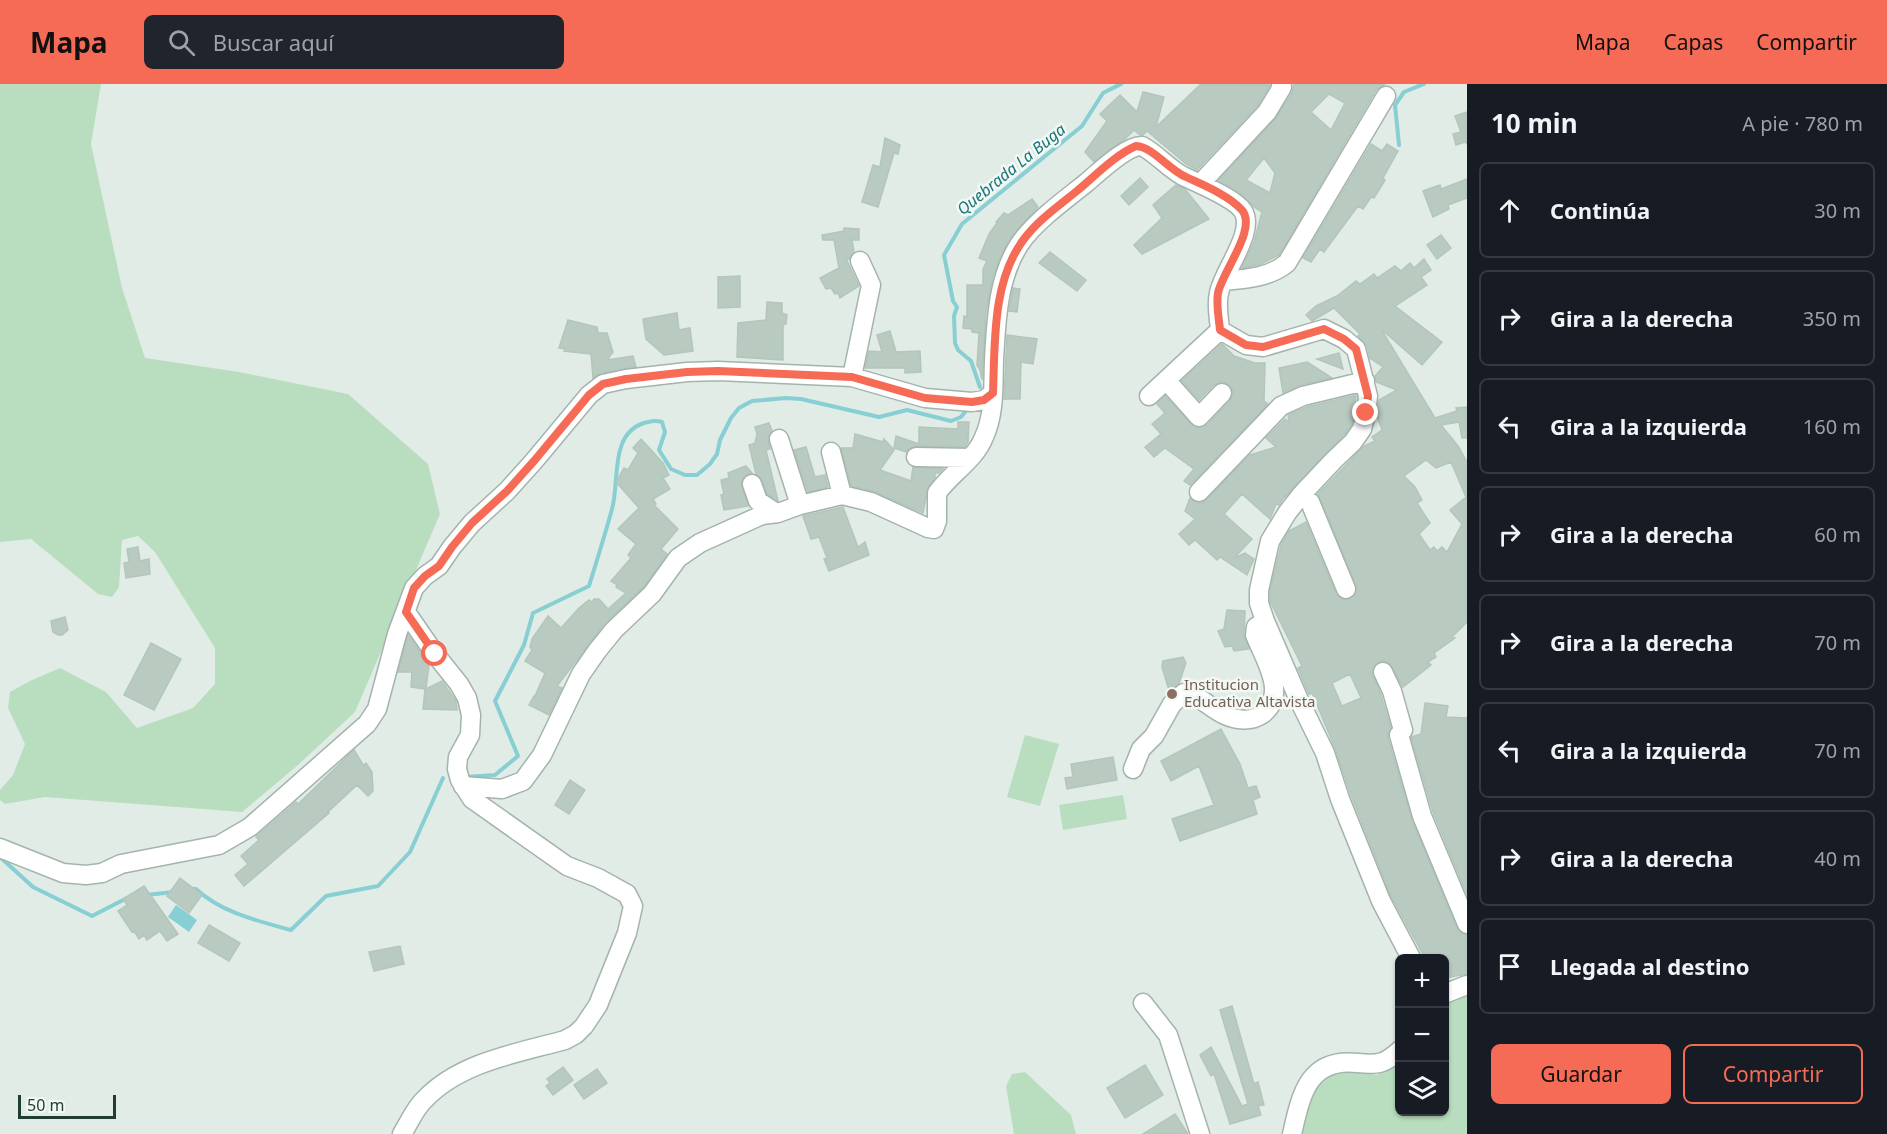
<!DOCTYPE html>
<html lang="es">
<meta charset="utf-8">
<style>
:root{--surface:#171b24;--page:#20242c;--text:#f1f3f6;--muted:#9ea1a6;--line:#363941;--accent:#f56b55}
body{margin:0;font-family:"Noto Sans",sans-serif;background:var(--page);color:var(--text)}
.controls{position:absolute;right:18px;bottom:18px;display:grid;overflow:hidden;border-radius:9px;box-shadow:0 2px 4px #0004}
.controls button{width:54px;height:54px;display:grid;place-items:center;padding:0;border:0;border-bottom:2px solid var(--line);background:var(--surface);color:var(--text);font:30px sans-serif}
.scale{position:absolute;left:18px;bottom:15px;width:98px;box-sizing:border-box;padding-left:6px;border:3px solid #213d32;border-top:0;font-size:16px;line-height:21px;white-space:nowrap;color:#213d32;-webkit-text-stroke:4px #f2f8f4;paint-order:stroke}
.stop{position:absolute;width:18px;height:18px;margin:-14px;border:4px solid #f56b55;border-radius:50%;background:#fff}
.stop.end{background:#f56b55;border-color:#fff;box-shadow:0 2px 6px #0008}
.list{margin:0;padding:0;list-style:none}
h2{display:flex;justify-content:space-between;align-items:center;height:78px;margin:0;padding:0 24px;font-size:26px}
h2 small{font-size:20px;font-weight:400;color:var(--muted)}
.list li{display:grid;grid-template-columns:39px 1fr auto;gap:18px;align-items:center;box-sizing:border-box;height:96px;margin:0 12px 12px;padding:0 12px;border:2px solid var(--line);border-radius:9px}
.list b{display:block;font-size:22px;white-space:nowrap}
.list em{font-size:20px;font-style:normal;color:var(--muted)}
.actions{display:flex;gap:12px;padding:18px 24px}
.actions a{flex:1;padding:14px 0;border:2px solid var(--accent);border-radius:9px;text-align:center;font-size:21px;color:var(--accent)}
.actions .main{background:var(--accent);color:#111}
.icon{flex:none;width:33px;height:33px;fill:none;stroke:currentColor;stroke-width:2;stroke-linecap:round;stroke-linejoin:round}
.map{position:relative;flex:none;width:1467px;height:1050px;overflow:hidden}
header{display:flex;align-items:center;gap:36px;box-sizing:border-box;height:84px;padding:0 30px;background:var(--accent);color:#111}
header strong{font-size:28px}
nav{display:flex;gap:33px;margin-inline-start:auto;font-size:21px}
.search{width:420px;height:54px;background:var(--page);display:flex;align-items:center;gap:15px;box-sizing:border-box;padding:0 21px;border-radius:9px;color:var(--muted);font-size:22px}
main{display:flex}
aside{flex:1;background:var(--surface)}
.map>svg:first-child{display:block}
</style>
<header>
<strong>Mapa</strong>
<div class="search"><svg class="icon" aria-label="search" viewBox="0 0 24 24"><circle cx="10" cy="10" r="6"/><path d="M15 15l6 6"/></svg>Buscar aquí</div>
<nav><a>Mapa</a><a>Capas</a><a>Compartir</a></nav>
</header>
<main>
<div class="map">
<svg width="1467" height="1050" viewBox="0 0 1467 1050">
<rect width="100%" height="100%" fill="#e1ece6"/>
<path fill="#b9debf" d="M0,0H101L91,60L122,204L145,274L239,288L348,310L428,380L440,430L355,628L298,681L242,728L45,713L5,720L0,716V706L13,691L25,660L8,624L10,608L30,597L60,584L106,608L137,644L193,624L215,600V564L155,468L138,452L122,456L119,503L112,513L98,510L31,455L0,458Z
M1025,651L1059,660L1040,722L1007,713Z
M1123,711L1127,735L1063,746L1059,721Z
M1467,910V1050H1300L1315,997L1333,984H1357L1377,991L1399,976L1400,1028H1444L1445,919L1455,912Z
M1025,988L1071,1031L1076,1050H1014L1006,1002L1012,990Z"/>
<path fill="#87cfd3" d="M176,821L197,836L189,848L168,833Z"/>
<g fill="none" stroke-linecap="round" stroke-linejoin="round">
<path stroke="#87cfd3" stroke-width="4" d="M1399,61L1395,21L1404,8L1424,0
M980,303L971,277L958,266L955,259L954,232L957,223L953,217L944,171L962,140L1082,42L1103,9L1121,0
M466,693L495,691L518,672L495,617L524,561L533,529L589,502C597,476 605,451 612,425C620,398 609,350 644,339C652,337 655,336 662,338L665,348L659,366L671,385L685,391H697L710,380L717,370L720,356L731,334L739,324L752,317L786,314L801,315L879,333L907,326L951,337L961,333L965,328
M0,773L33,803L92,832L127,814
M191,805H196C222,829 258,837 291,846L326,812L378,802L410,768L443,694
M146,811L174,808"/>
</g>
<path fill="#b9cac1" stroke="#b3c6bc" stroke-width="1.5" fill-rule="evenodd" d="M1201,0L1270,1L1258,21L1197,86L1186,80L1147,47L1143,51H1140L1134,46L1125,55L1094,78L1085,68L1107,37L1100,30L1120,11L1137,28L1143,8L1164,13L1156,43Z
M1294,0H1385L1376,6L1279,171L1261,180L1242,184L1254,158L1262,128L1254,123L1239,108L1219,96L1275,35L1292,9ZM1329,10L1345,19L1331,46L1311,28ZM1264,74L1275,89L1270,109L1246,96Z
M1467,28V60L1465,58L1456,61L1453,50L1461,48L1455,32Z
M885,54L900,61L898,70L894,69L878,123L862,118L873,81L880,83Z
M1371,60L1382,67L1387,60L1398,67L1383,94L1385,96L1374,114L1371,113L1363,125L1358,122L1324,168L1320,165L1311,178L1303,174Z
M1140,94L1148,103L1129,121L1121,112Z
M1467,95V114L1448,121L1449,125L1433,133L1423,107L1440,101L1441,105Z
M1176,101L1185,105L1209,135L1142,170L1134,161L1162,134L1153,121Z
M1032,115L1038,123L1016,147L1006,161L993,193L986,228L982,296L980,286L977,281L979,249L972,248V245L963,244L964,232L967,233V201H983V185L987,177L979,174L989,150L997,139L996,138L1004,129L1008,131Z
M844,144L859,145V156H852L854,168L849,175H846L859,202L840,214L838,209L835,210L831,204L826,205L820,194L839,184L834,156H823L822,151L844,147Z
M1441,151L1451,164L1437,175L1427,161Z
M1050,168L1086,196L1077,207L1039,179Z
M1424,175L1431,186L1421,193L1427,201L1395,222L1442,258L1422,281L1381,245L1435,334L1457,327L1456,324L1467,323V354H1462L1459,338L1441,341L1458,362L1467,378V538L1452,553L1455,554L1434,569L1436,573L1428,578L1431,581L1403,603L1389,578L1383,577L1378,578L1372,588L1381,611L1391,644L1388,654L1412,736L1457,844L1461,849L1467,851V890L1444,894V874H1425L1391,812L1351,711L1335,664L1312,609L1309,610L1298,584L1302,582L1270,517V507L1281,461L1289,447L1306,438L1336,510L1340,514L1345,516L1355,511L1356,501L1318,410L1364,362L1375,357L1372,353L1382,346L1377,332L1379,316L1397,306L1376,298L1375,292L1383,283L1370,274L1367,262L1358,252L1360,250L1334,224L1312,237L1306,231L1316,222L1337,212L1356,197L1360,200L1374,190L1377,194L1395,182L1401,187L1410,179L1414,184ZM1426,376L1436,384L1451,378L1466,413L1450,426L1462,440L1447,468L1442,463L1437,467L1434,463L1430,466L1419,450L1430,439L1417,419L1422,416L1415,403L1404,392ZM1350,590L1361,614L1342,622L1332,599Z
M740,192V223L718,224V193Z
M1013,204L1020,205L1017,228L1009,227Z
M767,218L782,219V229L787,231L786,240L783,241V276L737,273L738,239L766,236Z
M677,229L679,246L690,244L693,267L664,271L646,255L643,235Z
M568,236L597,243L598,249H607L613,268L607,276L633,272L636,283L601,289L593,294L591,270L564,267L565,265L559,264Z
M890,247L896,268L920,267L921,288L905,289V284H865L869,267L882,268L877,251Z
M1007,251L1037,255L1033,280L1021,278L1020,315H1004Z
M1222,260L1234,272L1255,279H1265L1264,317L1268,320L1190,401L1184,397L1194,385L1165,364L1154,373L1145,363L1161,350L1152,340L1165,329L1157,320L1165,312L1191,340L1196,344L1207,341L1230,317L1233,306L1225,298H1219L1214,301L1199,316L1182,297Z
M1339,269L1343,285L1317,275Z
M1307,278L1332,294L1300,301L1283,309L1279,284Z
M1356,311L1352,340L1344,351L1284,414L1285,411L1279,421L1276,420L1270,435L1242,410L1224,430L1252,455L1234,474L1245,469L1254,475L1247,491L1220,473L1217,476L1195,456L1189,461L1179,450L1195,435L1185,427L1190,414L1196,419H1203L1250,371L1276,363L1266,354L1285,335L1289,338L1288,331L1307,323Z
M958,338H969L968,358L965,363L916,362L910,364L906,368L894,364L896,352L919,360V343L958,345Z
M769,339L772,347L768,353L770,365L766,366L778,417L767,410L762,396L756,390L749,361L755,359L757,350L755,343Z
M855,350L883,358L884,355L894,366L880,386L911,397L913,383L943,385L939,389H935V394L928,403L923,429L875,408L851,402L841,364H853Z
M641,355L663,379L669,391L663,394L670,405L653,415L656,420L654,421L678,445L661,465L667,470L644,503L605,539L557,602L562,604L549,631L529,621L534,612H535L545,589L525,577L532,566L530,563L532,555L548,532L561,544L579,524L589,516L592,518L594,515H599L608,525L626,509L616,503L617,501L611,497L631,474L628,471L636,460L618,445L639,424L616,398L624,384L628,386L638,369L633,364Z
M806,363L815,393L825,391L828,403L808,408L794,366Z
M746,382L752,389L744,392L741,399L748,422L724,426L721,411L724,410L721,396L729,394L728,389Z
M843,423L858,463L865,458L869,471L829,487L824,475L827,474L819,453L811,455L803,432Z
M138,463L140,477L149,475L150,490L126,494L124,479L129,478L127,465Z
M1227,526L1245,527L1244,550L1249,565L1234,567L1232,562L1225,563L1218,547L1224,545Z
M65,533L68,546L62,551H58L53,548L51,537Z
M408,551L429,581L426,605L442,597L456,617L457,626L423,625L425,605L411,603L412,588H398Z
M151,559L181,575L154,626L124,611Z
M1183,573L1186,579L1179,599L1171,606L1168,603L1162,583L1163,577Z
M1425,619L1448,622L1446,633L1467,634V811L1433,728L1411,653L1421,650Z
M1221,645L1240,680L1248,704L1256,702L1260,713L1253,716L1257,730L1180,757L1172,735L1214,721L1199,682L1171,697L1161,677Z
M354,666L364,682L366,679L372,688L373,707L368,712L357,701L328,728L329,729L244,802L235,791L248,780L241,772L259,756L256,753L296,718L298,720Z
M1113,673L1117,696L1067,705L1065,694L1073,693L1071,680Z
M570,696L585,706L569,730L555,721Z
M180,794L202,811L189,829L167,812Z
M144,802L178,850L167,857L160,847L147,856L144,851L139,855L134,847L132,848L118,827L127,821L123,815Z
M209,841L240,859L229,877L198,859Z
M400,862L404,880L374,887L369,868Z
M1232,922L1254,1000L1258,998L1264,1021L1258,1022L1261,1031L1230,1040L1214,990L1211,992L1200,971L1211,963L1242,1022L1248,1020L1220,926Z
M1145,981L1163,1011L1125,1034L1107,1004Z
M563,983L573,996L553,1011L546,1002L550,999L547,995Z
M597,985L607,999L584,1015L574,1001Z
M1175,1030L1188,1050H1143Z"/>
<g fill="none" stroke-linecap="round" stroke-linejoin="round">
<g stroke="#a4b4ac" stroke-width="21">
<path id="minor" d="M1201,99L1267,28L1282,3L1281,0
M1223,197C1245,195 1269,194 1287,179L1386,12
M852,293L871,201L860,177
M1166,296L1199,333L1222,309
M1149,312L1220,246
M779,355L800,421
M831,368L842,411
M916,373L970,374
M752,400L758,417L776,429
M1199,408L1281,322L1303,312L1365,297
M1301,411L1310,418L1346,505
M1383,588L1392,607L1403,646
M1399,651L1422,732L1467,840
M1133,685L1141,665L1154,652L1172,620L1184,609C1200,611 1211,625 1225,631C1236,636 1250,638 1261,631C1289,612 1265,576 1255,551L1256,543L1265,537
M463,702L502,705L523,697L542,671L581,590L597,567L614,546L652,510L678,474L700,459L762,431L778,429L800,421L842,411L871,418L928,444L934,445L937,437V409C951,389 975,376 984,353C995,329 993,302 994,277C996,236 998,187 1024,154C1041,133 1065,116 1086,99C1098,89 1127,61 1142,62C1157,70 1168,84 1183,92C1197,99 1235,114 1243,127C1256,148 1223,187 1219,209C1216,221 1219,233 1220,246L1246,261L1263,263L1324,245L1344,255L1356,265L1368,312L1366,329L1362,345L1353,358L1334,376L1301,411L1287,429L1270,457L1259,506V519L1265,537L1299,616L1325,669L1340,715L1381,817L1411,874
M0,764L63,789L86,791L102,789L121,780L219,761L250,743L367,640L377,625L397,550L414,504L425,492L439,482L452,463L472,439L507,407L534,377L589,311L603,300L626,295L687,288L718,287L852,293L925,314L972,318L984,316L993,309
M1444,910L1467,901
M1143,919L1168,951L1200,1050
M402,1050C409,1039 415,1024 425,1015C460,978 518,969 565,956L576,950L584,942L598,921L627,849L633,822L627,810L598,794L567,782L472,715L460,696L457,685L458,673L470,651L471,631L467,614L459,600L435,570L406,528
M1292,1050C1301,1011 1308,973 1358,979C1378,981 1385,980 1400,966"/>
</g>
<use href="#minor" stroke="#fff" stroke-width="18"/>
</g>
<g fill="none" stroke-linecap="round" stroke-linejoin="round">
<path stroke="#f56b55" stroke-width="8" d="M435,570L406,528L414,504L425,492L439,482L452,463L472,439L507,407L534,377L589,311L603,300L626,295L687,288L718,287L852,293L925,314L972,318L984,316L993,309C995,259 992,197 1024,155C1038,136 1060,121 1078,106C1096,91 1115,71 1136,62C1153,63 1169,86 1186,93C1203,101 1228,111 1241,125C1259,143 1222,188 1218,209C1216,222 1219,234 1220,246L1246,261L1263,263L1324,245L1344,255L1356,265L1368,312L1366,329"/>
</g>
<circle fill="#8d6e63" stroke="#f2f8f4" stroke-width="2" cx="1172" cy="610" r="6"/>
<g text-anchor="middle" stroke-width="5" stroke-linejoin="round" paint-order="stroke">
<g font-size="15" fill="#785e54" stroke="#f2f8f4" text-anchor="start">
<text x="1184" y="606">Institucion<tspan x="1184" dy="17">Educativa Altavista</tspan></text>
</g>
<g font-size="16" font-style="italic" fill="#19757b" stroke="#f2f8f4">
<text transform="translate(1011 85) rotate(-39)" y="6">Quebrada La Buga</text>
</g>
</g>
</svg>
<div class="controls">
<button>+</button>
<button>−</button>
<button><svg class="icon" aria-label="layers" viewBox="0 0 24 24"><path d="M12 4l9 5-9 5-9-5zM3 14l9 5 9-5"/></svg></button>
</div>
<div class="scale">50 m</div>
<div class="stop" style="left:435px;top:570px"></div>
<div class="stop end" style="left:1366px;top:329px"></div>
</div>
<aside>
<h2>10 min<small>A pie · 780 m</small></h2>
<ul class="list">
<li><svg class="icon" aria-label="ahead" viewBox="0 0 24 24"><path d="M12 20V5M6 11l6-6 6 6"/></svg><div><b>Continúa</b></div><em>30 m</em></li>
<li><svg class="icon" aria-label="right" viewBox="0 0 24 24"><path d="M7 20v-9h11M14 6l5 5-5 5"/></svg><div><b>Gira a la derecha</b></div><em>350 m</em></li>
<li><svg class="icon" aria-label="left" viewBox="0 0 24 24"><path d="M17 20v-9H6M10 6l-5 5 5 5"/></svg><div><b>Gira a la izquierda</b></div><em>160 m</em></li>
<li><svg class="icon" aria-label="right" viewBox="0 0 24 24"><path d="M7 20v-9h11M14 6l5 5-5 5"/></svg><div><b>Gira a la derecha</b></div><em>60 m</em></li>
<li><svg class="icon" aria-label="right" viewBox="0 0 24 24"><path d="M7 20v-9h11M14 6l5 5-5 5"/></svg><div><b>Gira a la derecha</b></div><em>70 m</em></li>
<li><svg class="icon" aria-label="left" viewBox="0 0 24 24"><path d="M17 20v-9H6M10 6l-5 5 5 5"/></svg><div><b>Gira a la izquierda</b></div><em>70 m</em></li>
<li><svg class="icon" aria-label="right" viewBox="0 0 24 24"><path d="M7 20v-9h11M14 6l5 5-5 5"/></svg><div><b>Gira a la derecha</b></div><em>40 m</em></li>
<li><svg class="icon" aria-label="arrive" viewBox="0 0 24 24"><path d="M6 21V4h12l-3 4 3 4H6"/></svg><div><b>Llegada al destino</b></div></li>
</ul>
<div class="actions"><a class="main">Guardar</a><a>Compartir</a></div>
</aside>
</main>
